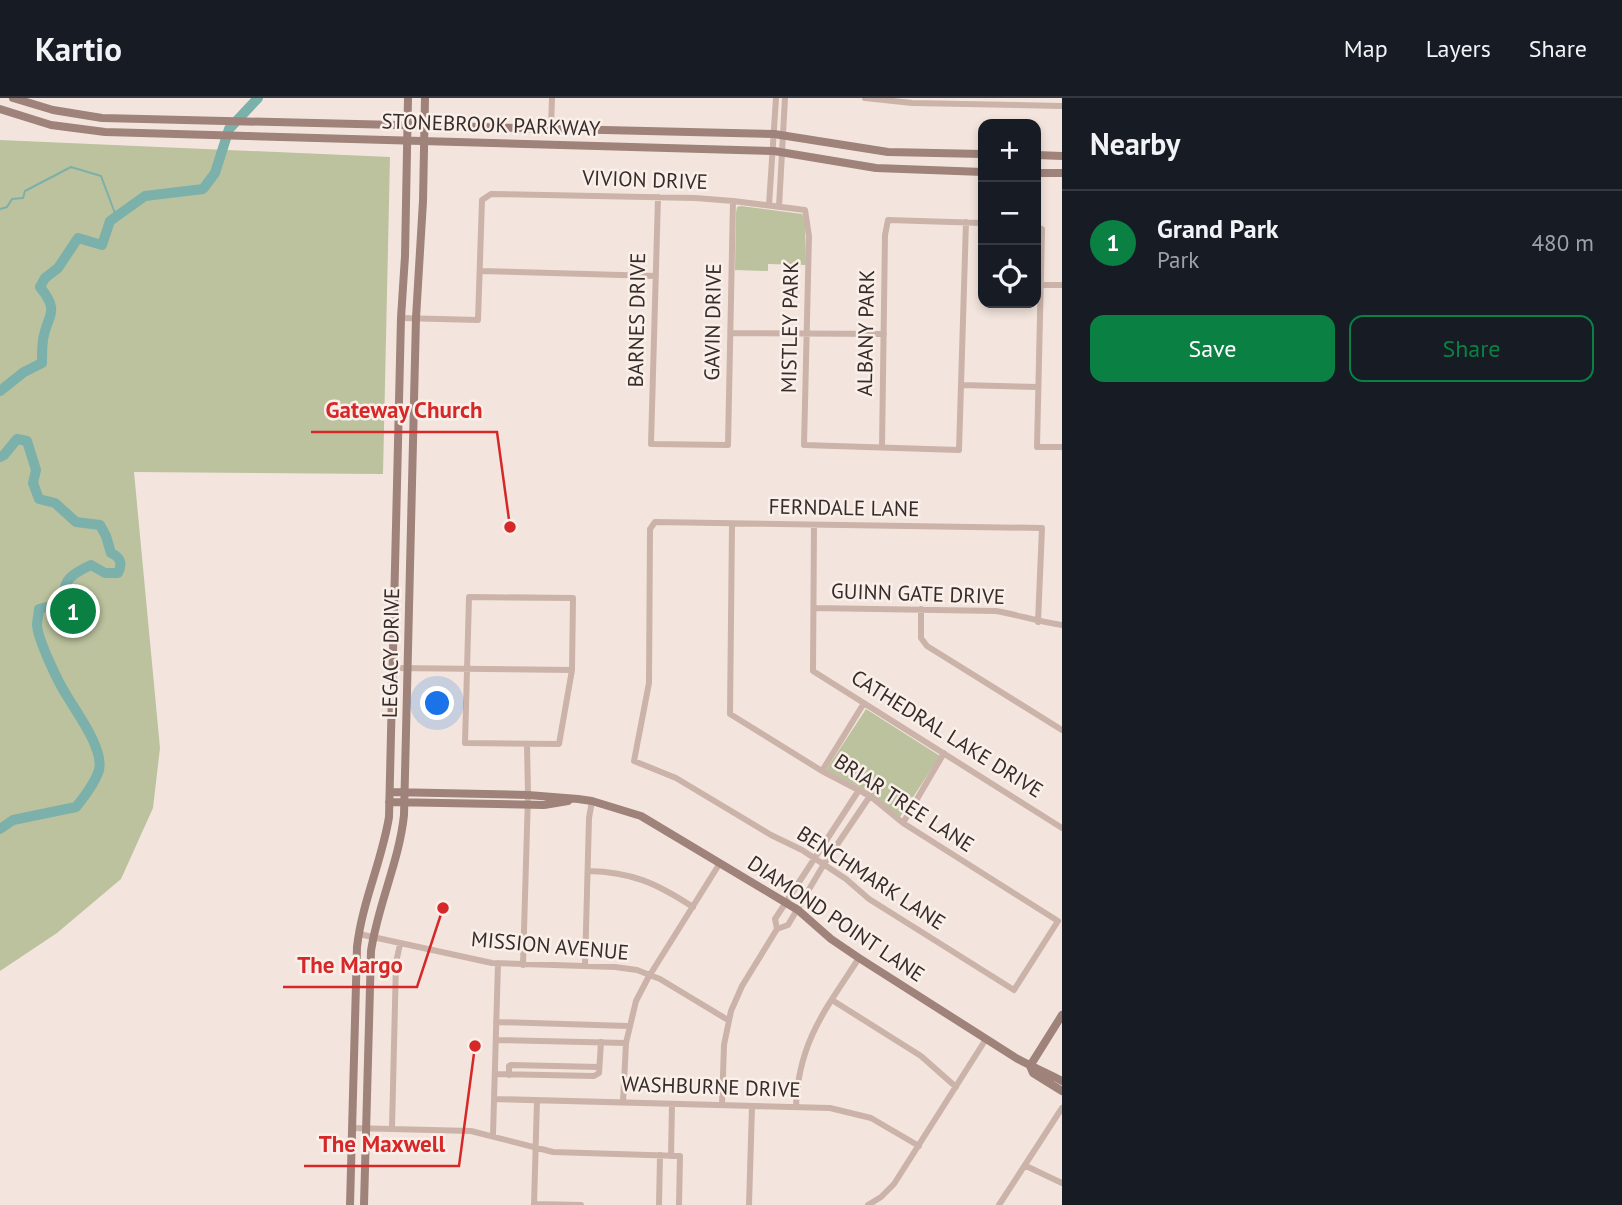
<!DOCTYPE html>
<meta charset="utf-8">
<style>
:root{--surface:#171b24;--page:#242831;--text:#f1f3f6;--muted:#9ea1a6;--line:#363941;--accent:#0b8043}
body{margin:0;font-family:"PT Sans",sans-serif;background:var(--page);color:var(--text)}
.controls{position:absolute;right:21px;top:21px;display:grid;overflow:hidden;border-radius:14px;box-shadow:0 4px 10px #0003}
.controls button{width:63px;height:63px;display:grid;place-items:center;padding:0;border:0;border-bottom:2px solid var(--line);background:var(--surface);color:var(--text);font:35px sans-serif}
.you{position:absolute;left:438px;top:606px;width:24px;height:24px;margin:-18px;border:5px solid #fff;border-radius:50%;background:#1a73e8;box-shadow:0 0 0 10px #1a73e833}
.badge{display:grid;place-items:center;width:46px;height:46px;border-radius:50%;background:var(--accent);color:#fff;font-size:23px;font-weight:700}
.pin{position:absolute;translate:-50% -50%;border:4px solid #fff;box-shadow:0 2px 7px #0006}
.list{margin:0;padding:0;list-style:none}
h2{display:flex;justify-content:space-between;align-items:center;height:91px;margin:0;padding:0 28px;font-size:30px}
h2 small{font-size:23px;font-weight:400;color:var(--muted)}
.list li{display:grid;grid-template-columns:46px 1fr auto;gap:21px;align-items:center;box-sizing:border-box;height:105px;padding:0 28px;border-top:2px solid var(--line)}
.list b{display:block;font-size:26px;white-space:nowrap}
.list p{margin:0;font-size:23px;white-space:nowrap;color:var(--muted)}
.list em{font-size:23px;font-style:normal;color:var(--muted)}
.actions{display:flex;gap:14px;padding:21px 28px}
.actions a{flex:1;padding:16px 0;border:2px solid var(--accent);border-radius:14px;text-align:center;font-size:24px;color:var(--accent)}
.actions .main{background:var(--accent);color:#fff}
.icon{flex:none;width:38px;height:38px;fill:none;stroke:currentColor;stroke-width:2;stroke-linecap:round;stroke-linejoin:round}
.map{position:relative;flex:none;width:1062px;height:1107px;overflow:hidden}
header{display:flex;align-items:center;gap:42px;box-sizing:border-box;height:98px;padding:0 35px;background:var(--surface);border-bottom:2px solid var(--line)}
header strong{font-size:33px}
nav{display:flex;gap:38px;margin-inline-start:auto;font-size:24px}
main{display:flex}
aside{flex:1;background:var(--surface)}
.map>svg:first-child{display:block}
</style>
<header>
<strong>Kartio</strong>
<nav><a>Map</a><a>Layers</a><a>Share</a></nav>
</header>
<main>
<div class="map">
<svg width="1062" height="1107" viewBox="0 0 1062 1107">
<rect width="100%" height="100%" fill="#f3e5dd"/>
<path fill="#bbc29d" d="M0,42L390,59L383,376L134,374L160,650L153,710L121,781L57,835L0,873Z
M741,108L802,116L805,124L806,167L768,166V173L735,172L736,115L737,109Z
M866,611L940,658L900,719L865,692L826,672Z"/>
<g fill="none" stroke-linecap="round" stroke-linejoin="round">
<path stroke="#7cb0aa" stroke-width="2" d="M0,111L7,109L12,101L23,100L25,93L71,69L101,78L116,118"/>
<path stroke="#7cb0aa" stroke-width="10" d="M0,293L24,274L42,265C42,257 42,249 43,242C47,216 61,215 40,189L45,180L58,170L78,140L102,147L110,123L145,98L203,91L215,75L229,31L258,0
M0,359L4,357L17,341L27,343L36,372L33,385L39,401L55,405L76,424L100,427L106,438L111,455C120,459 123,465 118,475H105L91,467C76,474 60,482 66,500L54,507L39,511C39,516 37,522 37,527C38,542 58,584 67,598C77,615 104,651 99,672C95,685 85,698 76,709L13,722L0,731"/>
<path stroke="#cbb3a9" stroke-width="6" d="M865,0L912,5L1062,8
M551,30L552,0
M658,99L651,346L728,347L733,103
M769,107L776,0
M779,109L785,0
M1036,130L1042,131L1037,349H1062
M480,173L656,178
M1041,187H1062
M401,220L478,222L482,102L491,96L695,100L733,103L805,112L809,138L804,347L959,352L966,124
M731,235L884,236
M961,287L1038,289
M882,349L885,137L888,122L983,125
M732,426L730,616L822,673L870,698L903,725L1058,823L1014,892L869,801L846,781L802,752L771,737L676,680L634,663L649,585L650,431L655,424L1042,430L1038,524
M814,427L813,573L1062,730
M469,499L573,500L572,572L559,646L465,645Z
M814,510L996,513C1019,517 1039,524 1062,527
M921,511V540L927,548L1062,632
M393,570L572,572
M822,673L864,605
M903,725L944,655
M588,773C632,774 656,785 693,809
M777,831L788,827L824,766L870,698
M359,836L492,865L615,869L637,872L660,881L728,922
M523,867L528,697L527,646
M585,868L589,720L592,703
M832,902L921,958L956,989
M496,924L628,928
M496,942L626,945
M495,976L594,978L599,975L601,944
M509,977V968L511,967L599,969
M494,1001L830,1010L871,1020L919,1048
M623,1004L626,945L636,903L648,880L720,765
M722,1007L724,947L731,913L742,888L777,831L775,821L859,692
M796,1009C798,945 825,912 859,860
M352,1030L471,1033L553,1054L680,1058L679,1107
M392,1030L396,865L400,846
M493,1037L498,865
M671,1058L672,1006
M1026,1068L1062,1085
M535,1106L581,1107
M534,1107L537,1002
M659,1107L660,1057
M749,1107L752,1008
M868,1107L881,1099L894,1086L986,941
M999,1107L1062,1010"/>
<path stroke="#9f827a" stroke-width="8" d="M13,0L53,12L102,20L774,36L888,54L983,56
M0,11L51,27L105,34L774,53L876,70L983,74
M1036,57L1062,58
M1036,75H1062
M390,694L528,697L578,701L592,703L641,718L798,812L831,841L859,860L1016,960C1032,969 1046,974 1062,983
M389,704L544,707L568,703
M1030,968L1062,917
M1030,968L1033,975L1062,993
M350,1107L357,849C362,804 382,763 389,719L401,220L405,158L408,0
M364,1107L371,853C378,806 399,764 404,717L416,220L423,103L425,0"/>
</g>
<g text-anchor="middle" stroke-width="5" stroke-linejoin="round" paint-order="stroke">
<g font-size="21" fill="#382b29" stroke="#faf0ea">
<text transform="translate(491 27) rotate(2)" y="7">STONEBROOK PARKWAY</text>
<text transform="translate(645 82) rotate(2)" y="7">VIVION DRIVE</text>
<text transform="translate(637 222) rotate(-89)" y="7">BARNES DRIVE</text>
<text transform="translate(713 224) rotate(-89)" y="7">GAVIN DRIVE</text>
<text transform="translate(790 229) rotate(-89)" y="7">MISTLEY PARK</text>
<text transform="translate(866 235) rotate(-89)" y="7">ALBANY PARK</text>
<text transform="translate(844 410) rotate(1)" y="7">FERNDALE LANE</text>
<text transform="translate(918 496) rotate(2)" y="7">GUINN GATE DRIVE</text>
<text transform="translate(391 555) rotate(-89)" y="7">LEGACY DRIVE</text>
<text transform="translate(947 636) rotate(32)" y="7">CATHEDRAL LAKE DRIVE</text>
<text transform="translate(904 705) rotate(33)" y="7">BRIAR TREE LANE</text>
<text transform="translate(871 780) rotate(33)" y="7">BENCHMARK LANE</text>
<text transform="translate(836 821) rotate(34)" y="7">DIAMOND POINT LANE</text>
<text transform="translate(550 848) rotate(5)" y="7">MISSION AVENUE</text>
<text transform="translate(711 989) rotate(2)" y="7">WASHBURNE DRIVE</text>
</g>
</g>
<path fill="none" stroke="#d62828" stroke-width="2.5" d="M510 429L497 334H311M443 810L417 889H283M475 948L459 1068H304"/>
<g fill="#d62828" stroke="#faf0ea" stroke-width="2.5">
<circle cx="510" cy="429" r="7"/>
<circle cx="443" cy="810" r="7"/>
<circle cx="475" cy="948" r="7"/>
</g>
<g font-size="23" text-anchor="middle" font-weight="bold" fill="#d62828" stroke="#faf0ea" stroke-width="5" stroke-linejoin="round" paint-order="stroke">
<text x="404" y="320">Gateway Church</text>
<text x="350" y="875">The Margo</text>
<text x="382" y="1054">The Maxwell</text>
</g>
</svg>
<div class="controls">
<button>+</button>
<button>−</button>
<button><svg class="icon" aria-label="locate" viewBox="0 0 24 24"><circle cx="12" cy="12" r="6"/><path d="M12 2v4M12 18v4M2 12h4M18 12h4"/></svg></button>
</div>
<div class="you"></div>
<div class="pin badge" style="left:73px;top:513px">1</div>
</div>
<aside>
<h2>Nearby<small></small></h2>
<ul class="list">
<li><span class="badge">1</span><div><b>Grand Park</b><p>Park</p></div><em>480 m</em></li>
</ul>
<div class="actions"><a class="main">Save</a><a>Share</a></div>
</aside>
</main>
